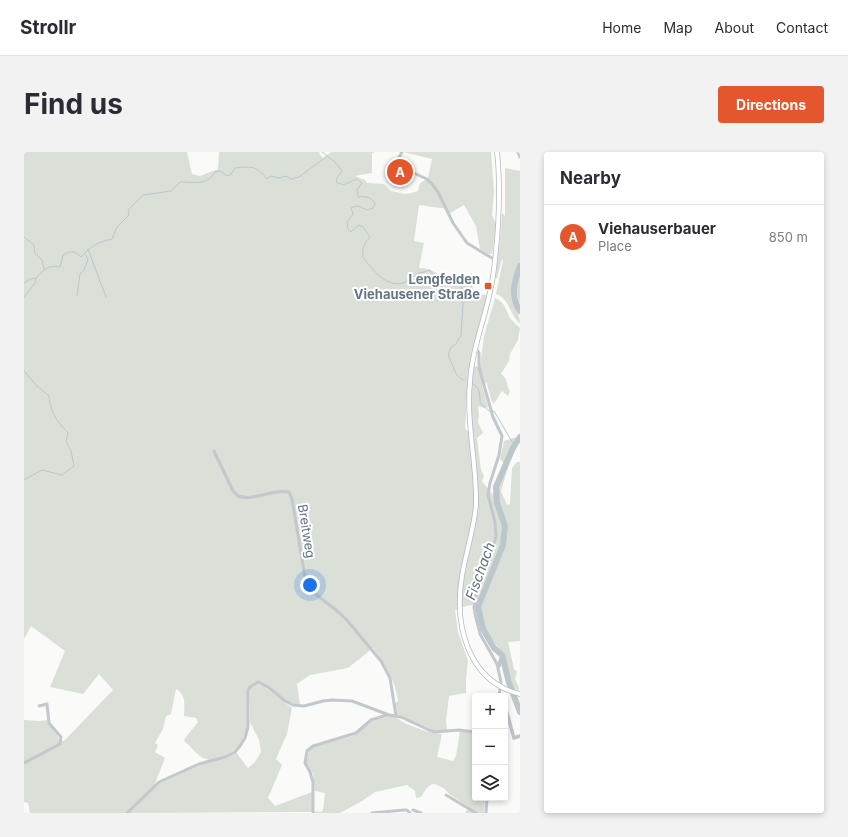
<!DOCTYPE html>
<meta charset="utf-8">
<style>
:root{--surface:#fff;--page:#f2f2f3;--text:#2b2b33;--muted:#7c7c81;--line:#e1e1e2;--accent:#e4572e}
body{margin:0;font-family:Inter,sans-serif;background:var(--page);color:var(--text)}
.controls{position:absolute;right:12px;bottom:12px;display:grid;overflow:hidden;border-radius:4px;box-shadow:0 2px 6px #0003}
.controls button{width:36px;height:36px;display:grid;place-items:center;padding:0;border:0;border-bottom:1px solid var(--line);background:var(--surface);color:var(--text);font:20px sans-serif}
.you{position:absolute;left:286px;top:433px;width:14px;height:14px;margin:-10px;border:3px solid #fff;border-radius:50%;background:#1a73e8;box-shadow:0 0 0 6px #1a73e833}
.badge{display:grid;place-items:center;width:26px;height:26px;border-radius:50%;background:var(--accent);color:#fff;font-size:13px;font-weight:700}
.pin{position:absolute;translate:-50% -50%;border:2px solid #fff;box-shadow:0 1px 4px #0006}
.list{margin:0;padding:0;list-style:none}
h2{display:flex;justify-content:space-between;align-items:center;height:52px;margin:0;padding:0 16px;font-size:17px}
h2 small{font-size:13px;font-weight:400;color:var(--muted)}
.list li{display:grid;grid-template-columns:26px 1fr auto;gap:12px;align-items:center;box-sizing:border-box;height:64px;padding:0 16px;border-top:1px solid var(--line)}
.list b{display:block;font-size:15px;white-space:nowrap}
.list p{margin:0;font-size:13px;white-space:nowrap;color:var(--muted)}
.list em{font-size:13px;font-style:normal;color:var(--muted)}
.icon{flex:none;width:22px;height:22px;fill:none;stroke:currentColor;stroke-width:2;stroke-linecap:round;stroke-linejoin:round}
.map{position:relative;flex:none;width:496px;height:661px;overflow:hidden;border-radius:4px}
header{display:flex;align-items:center;gap:24px;box-sizing:border-box;height:56px;padding:0 20px;background:var(--surface);border-bottom:1px solid var(--line)}
header strong{font-size:19px}
nav{display:flex;gap:22px;margin-inline-start:auto;font-size:14px}
.intro{display:flex;align-items:center;justify-content:space-between;box-sizing:border-box;height:96px;padding:0 24px}
h1{margin:0;font-size:28px}
.button{padding:10px 18px;border-radius:4px;background:var(--accent);color:#fff;font-size:14px;font-weight:700}
main{display:flex;gap:24px;padding:0 24px}
aside{flex:1;background:var(--surface);border-radius:4px;box-shadow:0 2px 6px #0003}
.map>svg:first-child{display:block}
</style>
<header>
<strong>Strollr</strong>
<nav><a>Home</a><a>Map</a><a>About</a><a>Contact</a></nav>
</header>
<div class="intro"><h1>Find us</h1><a class="button">Directions</a></div>
<main>
<div class="map">
<svg width="496" height="661" viewBox="0 0 496 661">
<rect width="100%" height="100%" fill="#fafaf8"/>
<path fill="#dadfd7" d="M0,0H163L168,22L176,24L194,17L195,0H296L295,1L299,6L307,0H351L348,1V21L331,24L341,28L343,31L360,32L367,39C372,40 376,41 380,42C385,42 390,40 394,39L396,31L404,26L408,7L379,0H467L470,40L468,63L472,72L468,102H464L456,97L452,74L440,53L426,61L424,57L395,53L390,89L400,91L395,116C405,115 410,121 419,124C428,128 439,125 448,121L449,141L462,143L463,147L447,208L444,225L441,276L443,279L448,281L446,243L450,214L454,215L456,214L460,184L471,146C482,151 481,157 486,166C489,170 493,173 496,176L494,188L486,202L485,209L477,222C484,226 482,233 486,239L484,244L478,239L470,252L467,248L463,231L458,233L464,255L460,256L454,254L455,264L454,270L459,281L453,286L457,318L460,324L458,329L468,342L474,336L483,315L476,307L480,289L496,284V288L492,293L484,315L477,339L483,353L486,352L488,316L493,310H496V489L484,490L490,517L493,520L491,527L495,535V538L488,537L480,503L467,486L460,473L456,454C444,451 441,455 431,458L434,480L444,509L442,527V541L425,544L422,569L423,578L414,580L375,564L373,562L370,552L374,549C371,527 362,514 349,496L324,516L286,523L273,532L276,553L266,551L234,530L226,534C224,561 229,595 197,605C192,606 187,609 182,607C174,605 168,595 161,590L160,588L162,585L174,570L172,566L160,564C160,554 163,543 152,537L147,562L142,564L139,577L131,591L134,593L131,600L141,606L130,634L102,661H6L4,651L0,650V568L15,569L23,568C25,576 34,580 35,588L40,589L89,538L75,522L59,542L26,535L41,499L7,474L0,487Z
M481,16L496,19V151C493,144 493,136 490,128C481,147 496,154 496,172C486,163 485,146 472,142L479,108L478,107L473,126H471L476,89L478,61L481,64Z
M232,532L238,533L268,556L263,582L252,607L258,613L244,646L251,654L288,640V660L103,661L134,632L165,617L212,600L224,616L231,610L237,600L235,588L226,570V540L227,536Z
M366,564C374,565 376,569 383,572C394,577 406,581 418,582L413,605L429,609L432,604L436,579L451,580V646H461L460,661H441L445,655L425,642C423,639 421,637 417,635C406,627 403,636 397,645L392,646L391,639L383,633L351,640L338,649L316,661H290V659L297,660L299,658L301,641L291,639L289,622L282,611L285,599L291,594L329,584L346,570Z"/>
<g fill="none" stroke-linecap="round" stroke-linejoin="round">
<path stroke="#bbc7cb" stroke-width="1" d="M298,0L311,10L318,19L313,26L312,30L319,33L333,27L338,31L333,38L334,45C341,44 348,45 351,52L349,56L343,58C337,55 333,52 327,56L329,62L323,70L324,77L327,80L335,73L339,75L346,85C340,92 338,96 339,105C348,117 362,136 379,131C384,130 387,125 392,123C396,120 402,120 406,118C412,128 417,129 428,127C433,131 440,135 439,142C439,146 438,148 439,152L437,184C434,187 434,189 432,192C430,194 428,194 427,196C422,203 426,207 429,214C432,221 432,225 440,228
M0,85L10,93L11,101L18,108L20,117
M64,97L82,145
M0,131L6,127L12,126C21,117 23,113 36,115L39,103C47,98 51,99 57,105C67,94 74,90 88,87L93,75L105,63L104,58L119,43L147,39L156,30C170,30 183,34 191,20L196,19L203,24L207,22L211,16C227,14 233,14 243,27L247,24L255,26L262,24L267,27L275,25L302,5
M53,144L56,122L60,118L64,107L61,102
M0,145L11,131L12,126
M0,219L13,234L25,244C27,262 32,268 44,281L42,289L47,299L50,314L38,323L18,318L0,328
M449,232C456,235 456,244 456,251L465,259H470L490,293"/>
<path stroke="#bbc7cb" stroke-width="3.5" d="M475,514L478,503
M481,554L490,586L496,584"/>
<path stroke="#bbc7cb" stroke-width="6" d="M496,114C490,130 486,144 496,159
M496,285L489,296L472,335L473,351L481,374L479,393L454,455L459,477L470,496L478,503L485,531L496,560"/>
<g stroke="#b3babf" stroke-width="5.5">
<path id="secondary" d="M473,0C477,37 475,72 471,108C470,117 469,127 467,135C461,167 448,197 446,230C442,271 453,312 452,353C450,377 442,400 438,424C430,472 443,529 496,542"/>
</g>
<path stroke="#c3c8cc" stroke-width="3" d="M378,0L373,9L383,18L403,27L408,32L414,40L429,71L443,91L471,108
M494,0L496,5
M452,197L455,201V215L461,237L469,265L478,284L475,303L466,331L464,343L471,370L472,384L467,404L453,440L450,455L451,462L456,482L473,512L477,530L475,544
M190,299L209,339L214,344C230,350 248,336 265,340L268,347L282,431L290,441L312,458L322,467L357,509L366,526L372,564
M0,611L36,592L37,585L25,571L23,552L15,554
M422,643L452,661
M389,658L397,661
M103,661L135,630L175,612L201,605L211,600L216,594L221,586L224,575V539L226,535L234,530L244,535L261,549L269,553L280,554L299,549L308,548L328,549L365,563L377,565L405,578L411,580L435,578L451,580
M289,661V630L286,620L281,611L283,599L289,594L332,581L347,568L363,563
M348,661L380,658H383L386,661
M462,661L463,646"/>
<use href="#secondary" stroke="#fff" stroke-width="4"/>
</g>
<rect fill="#e4572e" stroke="#fff" stroke-width="1.5" x="460" y="130" width="8" height="8" rx="2"/>
<g text-anchor="middle" stroke-width="4" stroke-linejoin="round" paint-order="stroke">
<g font-size="13" font-weight="bold" fill="#657683" stroke="#fff" text-anchor="end">
<text x="456" y="132">Lengfelden<tspan x="456" dy="15">Viehausener Straße</tspan></text>
</g>
<g font-size="13" fill="#657683" stroke="#fff">
<text transform="translate(283 379) rotate(81)" y="5">Breitweg</text>
</g>
<g font-size="14" font-style="italic" fill="#60757c" stroke="#fff">
<text transform="translate(456 419) rotate(-70)" y="5">Fischach</text>
</g>
</g>
</svg>
<div class="controls">
<button>+</button>
<button>−</button>
<button><svg class="icon" aria-label="layers" viewBox="0 0 24 24"><path d="M12 4l9 5-9 5-9-5zM3 14l9 5 9-5"/></svg></button>
</div>
<div class="you"></div>
<div class="pin badge" style="left:376px;top:20px">A</div>
</div>
<aside>
<h2>Nearby<small></small></h2>
<ul class="list">
<li><span class="badge">A</span><div><b>Viehauserbauer</b><p>Place</p></div><em>850 m</em></li>
</ul>
</aside>
</main>
